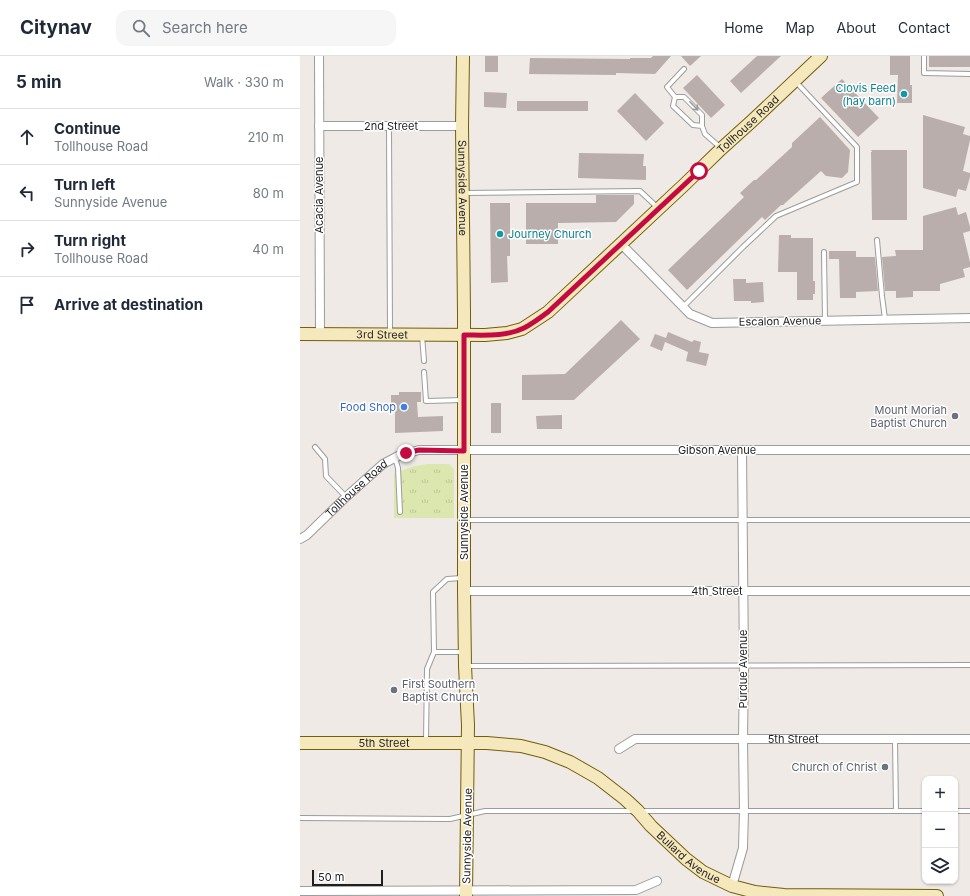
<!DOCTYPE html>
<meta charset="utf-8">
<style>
:root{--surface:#fff;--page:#f6f6f7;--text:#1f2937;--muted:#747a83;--line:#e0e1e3}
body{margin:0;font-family:Inter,sans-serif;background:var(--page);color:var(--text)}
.controls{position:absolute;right:12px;bottom:12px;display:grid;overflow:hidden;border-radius:8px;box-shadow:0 1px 3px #0004}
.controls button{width:36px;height:36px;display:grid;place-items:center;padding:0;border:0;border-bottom:1px solid var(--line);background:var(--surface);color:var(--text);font:20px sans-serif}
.scale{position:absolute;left:12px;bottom:10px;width:71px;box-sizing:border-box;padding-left:4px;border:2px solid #1f1f1f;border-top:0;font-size:11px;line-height:14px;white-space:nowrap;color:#1f1f1f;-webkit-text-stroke:3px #fff;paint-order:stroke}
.stop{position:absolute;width:12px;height:12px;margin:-9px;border:3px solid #c30b42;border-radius:50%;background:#fff}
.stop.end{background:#c30b42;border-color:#fff;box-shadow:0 1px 4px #0008}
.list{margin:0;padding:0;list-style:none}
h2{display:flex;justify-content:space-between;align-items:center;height:52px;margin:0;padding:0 16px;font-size:17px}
h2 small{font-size:13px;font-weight:400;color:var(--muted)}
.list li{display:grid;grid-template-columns:26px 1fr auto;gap:12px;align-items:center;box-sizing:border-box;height:56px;padding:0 16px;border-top:1px solid var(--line)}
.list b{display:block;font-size:15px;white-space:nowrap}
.list p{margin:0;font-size:13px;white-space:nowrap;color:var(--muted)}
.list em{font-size:13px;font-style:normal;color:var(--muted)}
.icon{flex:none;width:22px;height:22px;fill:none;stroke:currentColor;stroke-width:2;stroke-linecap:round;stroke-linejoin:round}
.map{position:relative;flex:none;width:670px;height:840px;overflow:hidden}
header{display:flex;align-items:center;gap:24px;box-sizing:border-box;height:56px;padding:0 20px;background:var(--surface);border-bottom:1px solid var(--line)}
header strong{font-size:19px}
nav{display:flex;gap:22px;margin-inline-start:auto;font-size:14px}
.search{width:280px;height:36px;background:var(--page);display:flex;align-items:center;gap:10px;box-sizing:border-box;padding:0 14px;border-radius:12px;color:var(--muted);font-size:15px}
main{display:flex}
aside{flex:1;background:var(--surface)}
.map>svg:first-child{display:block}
</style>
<header>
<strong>Citynav</strong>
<div class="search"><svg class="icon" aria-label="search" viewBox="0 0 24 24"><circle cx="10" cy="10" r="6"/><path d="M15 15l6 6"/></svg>Search here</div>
<nav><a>Home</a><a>Map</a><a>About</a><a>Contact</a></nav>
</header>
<main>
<aside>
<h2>5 min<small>Walk · 330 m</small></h2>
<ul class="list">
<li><svg class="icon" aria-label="ahead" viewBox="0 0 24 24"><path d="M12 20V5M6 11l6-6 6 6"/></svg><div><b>Continue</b><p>Tollhouse Road</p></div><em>210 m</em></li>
<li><svg class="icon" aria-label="left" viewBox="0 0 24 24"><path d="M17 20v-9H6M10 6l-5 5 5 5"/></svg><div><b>Turn left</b><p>Sunnyside Avenue</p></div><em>80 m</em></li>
<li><svg class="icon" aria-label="right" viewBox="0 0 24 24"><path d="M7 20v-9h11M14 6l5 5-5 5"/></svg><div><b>Turn right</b><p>Tollhouse Road</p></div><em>40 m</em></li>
<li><svg class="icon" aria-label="arrive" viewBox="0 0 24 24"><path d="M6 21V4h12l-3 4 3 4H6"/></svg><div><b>Arrive at destination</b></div></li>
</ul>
</aside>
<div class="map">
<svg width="670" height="840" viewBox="0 0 670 840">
<defs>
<pattern id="grass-tufts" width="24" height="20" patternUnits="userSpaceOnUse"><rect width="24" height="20" fill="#dbe7af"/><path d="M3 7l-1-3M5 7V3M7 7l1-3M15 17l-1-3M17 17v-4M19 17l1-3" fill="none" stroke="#bcc696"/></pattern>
</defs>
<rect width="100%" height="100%" fill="#efeae6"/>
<path fill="url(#grass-tufts)" d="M127,408H149L154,413V462H94V417L115,410Z"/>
<path fill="#b9aeac" d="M185,0H198V16H185Z
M353,0H371L355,18L316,17V19L229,18L230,2L330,3V2H351Z
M381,0H401L390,10Z
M457,0H481L441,37L430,25Z
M590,0H610V29H612V47H597L598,19H590Z
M629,0H670V11H629Z
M397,19L425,49L411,62L383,32Z
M542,23L579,62L558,81L521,42Z
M184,36L207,37L206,52L184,51Z
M335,37L364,67L346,85L317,55Z
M217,45H288V55H217Z
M623,59L665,71L663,78L670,80V84L663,115L670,117V121L666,135L658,133L656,141L623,132Z
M520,61L550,94L548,116L542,122L526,120L521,115L483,149H481L465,164L462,161L387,234L368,214L444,141L440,137L454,124H456L492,91V87Z
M571,94H607V164H572L571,96H572Z
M279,97L344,98L343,110H346V124L278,122Z
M296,139H334V148L316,166L258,167V188H226V147H296Z
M190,147H210V200H207L208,226L191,227Z
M656,151L658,159L666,156L670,171V175L663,177L670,206V211L663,213L665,221L640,228V235H613V241L596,242V235H585L582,201L596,200L595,194H623V160Z
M479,179H491V182H513V225H515V238H513V244H497V216H478Z
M529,195H556V201H575L578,235L556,236V242H540L539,203H529Z
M433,223H446V227L463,226L464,246L451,247V245H434Z
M321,264L340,283L274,344H222V319L265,318Z
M368,276L392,286L394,284L401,286L399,296L409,298L406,310L386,305L388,296L365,286L362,295L350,290L355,278L366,282Z
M99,336H121V346H117L118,361L143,360V375L95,377V356H91V339H99Z
M191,347H201V377H191Z
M262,359V373H237L236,360Z"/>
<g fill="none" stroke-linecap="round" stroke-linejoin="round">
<g stroke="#9c9c9c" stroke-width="6">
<path id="lane" d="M624,0V17L670,18
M384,13L367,31L375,41H384L402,59V70L405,78L421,92
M375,41L373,50L393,69L402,70
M89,70L90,276
M164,137L340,135L357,151
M577,184L582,240L585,263
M524,196L525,264
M383,251L443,191L476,160L557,126V91L495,25
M122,279L124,305
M124,316L126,345L163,344
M15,391L25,403L26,420L46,441
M95,402L98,412L100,456
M164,464H670
M162,522L147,523L133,536L134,596H163
M165,610L670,609
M595,683L596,755
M126,686L127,613L134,596
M342,755H625
M655,755H670
M0,762L150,763L185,755H335"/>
</g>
<g stroke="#9c9c9c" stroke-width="10">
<g id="street">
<path d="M19,0L20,278"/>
<path d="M19,70H162"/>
<path d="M321,188L346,213L390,258L412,267L670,262"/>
<path id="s1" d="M0,483L7,479L46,441L83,408L100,399L112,396L119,394H670"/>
<path d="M164,535H670"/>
<path id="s2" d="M319,693L335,683H670"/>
<path d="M432,830L443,792L444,755L443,683L444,609L442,394"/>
<path d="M0,835L336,834L357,825"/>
</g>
</g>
<g stroke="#725e0b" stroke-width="14">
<g id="secondary">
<path id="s3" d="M163,0L162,70L164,257V535L165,610L168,669L166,840"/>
<path id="s4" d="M0,278L185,279L207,277L222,273L248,256L385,128L421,93L452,65L521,0"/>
<path id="s5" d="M0,687H187L221,690L245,696L270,706L298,722L325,743L338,755L351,770L386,803L403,816L432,830L455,836L484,839L637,840"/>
</g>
</g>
<use href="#lane" stroke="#fff" stroke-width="4"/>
<use href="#street" stroke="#fff" stroke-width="8"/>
<use href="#secondary" stroke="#f6e8bd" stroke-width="12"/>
</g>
<defs><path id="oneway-shaft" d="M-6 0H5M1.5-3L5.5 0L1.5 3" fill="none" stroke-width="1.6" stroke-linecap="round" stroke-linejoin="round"/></defs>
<use stroke="#9a9a9a" href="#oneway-shaft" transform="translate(394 50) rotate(45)"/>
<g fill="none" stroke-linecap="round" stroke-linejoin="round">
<path stroke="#c30b42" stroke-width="5" d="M106,397L119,394L164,395V279C183,279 206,281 224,272C232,268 240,262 248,256L399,115"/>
</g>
<g fill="#0f9aa8" stroke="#fff" stroke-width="1.5">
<circle cx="604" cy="38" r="4"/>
<circle cx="200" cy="178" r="4"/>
</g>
<circle fill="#3f7fe0" stroke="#fff" stroke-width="1.5" cx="104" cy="351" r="4"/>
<g fill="#6b7280" stroke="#fff" stroke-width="1.5">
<circle cx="655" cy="360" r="4"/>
<circle cx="94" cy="634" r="4"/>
<circle cx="585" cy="711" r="4"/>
</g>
<g text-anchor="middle" stroke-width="3" stroke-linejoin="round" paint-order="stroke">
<g font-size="11" fill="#0d838f" stroke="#fff" text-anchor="end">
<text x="596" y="36">Clovis Feed<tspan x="596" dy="13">(hay barn)</tspan></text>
<text x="208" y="182" text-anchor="start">Journey Church</text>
</g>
<g font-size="11" fill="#1f1f1f" stroke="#fff">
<text dy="4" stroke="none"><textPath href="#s4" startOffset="528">Tollhouse Road</textPath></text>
<text x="91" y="74">2nd Street</text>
<text dy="4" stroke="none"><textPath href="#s3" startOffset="132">Sunnyside Avenue</textPath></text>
<text transform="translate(19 139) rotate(-90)" y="4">Acacia Avenue</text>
<text transform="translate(480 265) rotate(-1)" y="4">Escalon Avenue</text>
<text dy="4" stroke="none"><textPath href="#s4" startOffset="82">3rd Street</textPath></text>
<text x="417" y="398">Gibson Avenue</text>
<text dy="4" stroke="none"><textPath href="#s1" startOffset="76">Tollhouse Road</textPath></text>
<text transform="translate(164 456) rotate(-90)" y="4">Sunnyside Avenue</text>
<text x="417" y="539">4th Street</text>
<text transform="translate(443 613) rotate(-90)" y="4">Purdue Avenue</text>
<text dy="4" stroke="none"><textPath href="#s2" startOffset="177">5th Street</textPath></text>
<text dy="4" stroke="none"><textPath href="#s5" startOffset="84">5th Street</textPath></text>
<text transform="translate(167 780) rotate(-89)" y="4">Sunnyside Avenue</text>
<text dy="4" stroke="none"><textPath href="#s5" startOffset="426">Bullard Avenue</textPath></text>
</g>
<g font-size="11" fill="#366cbe" stroke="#fff" text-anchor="end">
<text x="96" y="355">Food Shop</text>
</g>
<g font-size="11" fill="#5b616d" stroke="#fff" text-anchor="end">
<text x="647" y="358">Mount Moriah<tspan x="647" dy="13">Baptist Church</tspan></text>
<text x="102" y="632" text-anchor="start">First Southern<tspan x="102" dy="13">Baptist Church</tspan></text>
<text x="577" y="715">Church of Christ</text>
</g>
</g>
</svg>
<div class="controls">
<button>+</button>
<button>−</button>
<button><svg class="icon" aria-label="layers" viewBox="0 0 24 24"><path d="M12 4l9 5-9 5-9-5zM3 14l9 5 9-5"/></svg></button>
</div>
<div class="scale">50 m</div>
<div class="stop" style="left:399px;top:115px"></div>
<div class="stop end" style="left:106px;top:397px"></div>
</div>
</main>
